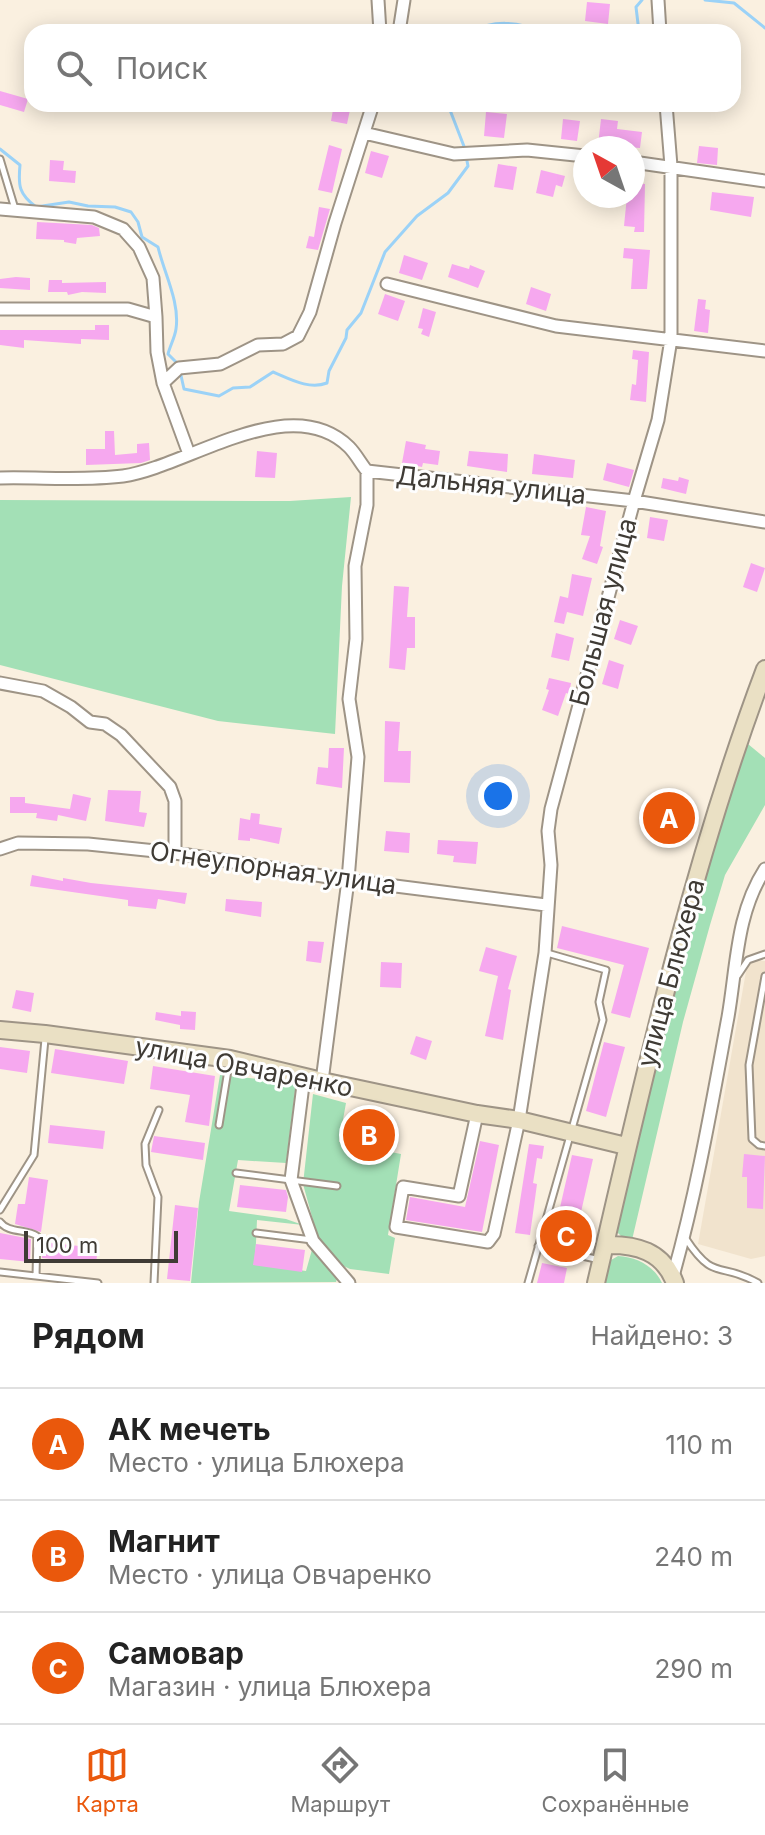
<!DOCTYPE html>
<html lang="ru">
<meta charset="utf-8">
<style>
:root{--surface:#fff;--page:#f2f2f2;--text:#222;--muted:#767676;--line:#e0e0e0;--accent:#ea580c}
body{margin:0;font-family:Inter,sans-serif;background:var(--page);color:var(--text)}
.compass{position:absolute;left:573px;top:136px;width:72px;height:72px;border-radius:50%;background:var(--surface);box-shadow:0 4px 20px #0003;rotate:320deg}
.scale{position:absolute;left:24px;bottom:20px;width:154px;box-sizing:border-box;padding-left:8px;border:4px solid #3f3b35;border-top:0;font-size:22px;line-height:28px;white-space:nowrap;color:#3f3b35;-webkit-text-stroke:6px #fefefe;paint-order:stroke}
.you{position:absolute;left:498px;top:796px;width:28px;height:28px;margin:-20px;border:6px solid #fff;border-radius:50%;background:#1a73e8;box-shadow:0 0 0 12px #1a73e833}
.badge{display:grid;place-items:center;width:52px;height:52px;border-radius:50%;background:var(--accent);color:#fff;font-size:26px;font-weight:700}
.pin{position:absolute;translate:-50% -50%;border:4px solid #fff;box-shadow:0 2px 8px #0006}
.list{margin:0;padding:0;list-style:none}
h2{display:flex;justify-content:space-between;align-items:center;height:104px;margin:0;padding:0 32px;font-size:34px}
h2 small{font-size:26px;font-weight:400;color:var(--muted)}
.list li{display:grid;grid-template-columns:52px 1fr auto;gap:24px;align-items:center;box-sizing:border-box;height:112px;padding:0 32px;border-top:2px solid var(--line)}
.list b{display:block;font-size:30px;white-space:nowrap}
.list p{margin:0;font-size:26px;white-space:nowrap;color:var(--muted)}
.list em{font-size:26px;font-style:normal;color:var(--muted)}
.icon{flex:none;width:44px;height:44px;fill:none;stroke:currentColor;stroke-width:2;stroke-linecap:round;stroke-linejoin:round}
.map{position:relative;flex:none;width:765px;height:1283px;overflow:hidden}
.search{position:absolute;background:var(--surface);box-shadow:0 4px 20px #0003;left:24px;right:24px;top:24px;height:88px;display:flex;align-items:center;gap:20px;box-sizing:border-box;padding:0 28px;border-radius:24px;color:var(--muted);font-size:30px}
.sheet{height:440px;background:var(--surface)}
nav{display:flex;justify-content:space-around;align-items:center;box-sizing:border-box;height:112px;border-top:2px solid var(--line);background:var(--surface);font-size:22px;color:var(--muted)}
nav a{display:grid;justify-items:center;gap:4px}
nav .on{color:var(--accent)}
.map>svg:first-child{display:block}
</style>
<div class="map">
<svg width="765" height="1283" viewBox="0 0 765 1283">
<rect width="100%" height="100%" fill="#faf0e0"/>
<path fill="#f1e3cd" d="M748,960L765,961V1256L751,1259L698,1244Z"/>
<path fill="#a3e0b6" d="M351,497L342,586L335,734L218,721L0,665V500L290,501Z
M748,744L765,758V805L725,875L710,925L683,1022L632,1240L623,1238L616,1231L619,1205L708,858Z
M220,1075L296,1083L286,1163L238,1160L229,1211L286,1219L303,1225L257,1220L255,1264L306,1271L313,1246L338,1276L336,1282L191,1283L199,1202Z
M313,1094L346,1103L339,1142L401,1154L388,1235L395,1238L389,1274L350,1269L337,1263L317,1235L303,1184Z
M618,1256C637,1257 654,1266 662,1283H602L606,1263Z"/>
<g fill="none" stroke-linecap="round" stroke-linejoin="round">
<path stroke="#9bd2f7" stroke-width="3" d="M705,0L734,3L765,28
M474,32C490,20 521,21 537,32
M639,32L636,7L642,0
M451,104L450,110L465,149
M0,149L20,165C18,186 19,194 36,207L69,202L88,206L115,207L131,212L138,222L142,237L158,247C164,273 180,302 176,329C175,337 170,346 168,354L178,364
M180,371L184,389L219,396L233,388L250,387L273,372C290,379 309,390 327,383L329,371L346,338L347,330L361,313L385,252L417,216L448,193L468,166L466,156"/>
</g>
<path fill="#f6a8ef" d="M587,2L610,4L608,24L585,21Z
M0,91L28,99L24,112L0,105Z
M334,104L351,105L347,124L331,121Z
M486,112L507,114L504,138L484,136Z
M563,119L580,121L577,141L561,139Z
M601,119L618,121L617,129L642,132L640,148L598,145Z
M329,145L342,149L332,193L318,190Z
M699,146L718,148L717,165L697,163Z
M371,151L389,156L382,178L365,173Z
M50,160L64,161L63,170L76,171L75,183L49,181Z
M498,164L517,167L513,190L494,187Z
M541,170L565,176L562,187L556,185L553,197L536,193Z
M633,183L645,184L644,232H634L635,227L624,226L627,196H633Z
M712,192L754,197L751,217L710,210Z
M319,207L330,209L318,250L306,248L309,236L314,237Z
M37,222L92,225L99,228L100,236L77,238L76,244L64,242V240L36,239Z
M624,248L650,250L647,289H631L633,259L623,258Z
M404,255L428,263L422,280L399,273Z
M452,264L469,269L470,265L485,271L478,288L448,277Z
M16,277L30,278V290L0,288V279Z
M49,280H62V283L106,282V293L82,292L68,295L67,292H48Z
M531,287L551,294L546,311L526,304Z
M385,294L405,301L398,321L378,314Z
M698,299L706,300L705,309L710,310L708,333L694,331Z
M423,308L436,312L429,337L421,334L423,329L418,328Z
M95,325H109V340L81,339V344L24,340V348L0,345V330H95Z
M633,350L649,352L646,402L630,400L632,384L636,385L638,360L632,359Z
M105,431H114L115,455L137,453V444L149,443L150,460L141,463L86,465V449H105Z
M406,441L426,445L425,449L440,451L438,465L423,463L422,467L402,463Z
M257,451L277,453L275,478L255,477Z
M469,451L508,454L507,472L467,466Z
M534,454L575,460L573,478L532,474Z
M607,463L634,470L629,487L603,480Z
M679,477L689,480L686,494L661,488L663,478L678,481Z
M586,507L606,511L600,546L603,547L597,564L582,559L590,536L581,535Z
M650,517L668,520L664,541L647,538Z
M751,563L765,568L757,592L743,587Z
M572,574L592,578L583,616L567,612L564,624L554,622L560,596L568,598Z
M394,586L409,587L407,617H415V648H407L405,670L389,668Z
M620,620L638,626L631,645L614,639Z
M556,633L574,638L569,661L551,657Z
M609,660L624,665L618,689L602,684Z
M549,678L571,683L569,694L566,693L558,716L542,710L549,690L546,689Z
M385,721L400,722L398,751H411L410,783L384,782Z
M329,748H344L342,788L316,784L318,767L328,768Z
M108,790L141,791L139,812L147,813L144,827L105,821Z
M73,794L91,798L86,821L58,815L57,821L36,818L37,813H10V797H25V803L70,809Z
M672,802L682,826L666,833L655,810Z
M251,813L260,814L259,824L282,828L279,844L250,838V841L238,840L240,818L250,820Z
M386,831L410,833L409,853L384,851Z
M438,840L478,842L476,864L453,862L454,856L437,854Z
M32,875L63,881V878L91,883L187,893L185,904L158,899L156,909L128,906V900L30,886Z
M226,899L262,902L261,917L225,911Z
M562,926L649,948L630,1018L611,1013L624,965L557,948Z
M308,941L324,942L321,963L306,961Z
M486,947L517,956L508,989L511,990L503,1040L485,1036L498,976L479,971Z
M381,962L402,963L401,988L380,987Z
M16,990L34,993L31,1012L12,1008Z
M181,1011L196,1012L195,1030L180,1029V1025L155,1020L156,1012L181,1016Z
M416,1036L432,1041L426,1060L410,1054Z
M604,1042L625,1047L606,1117L586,1111Z
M0,1047L30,1051L27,1073L0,1069Z
M55,1049L128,1061L124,1084L51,1073Z
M153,1066L215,1076L209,1126L185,1122L190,1095L150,1089Z
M345,1119L398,1130L394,1150L341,1139Z
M50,1125L105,1131L103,1149L48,1143Z
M154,1136L205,1143L203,1160L151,1152Z
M480,1141L499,1145L482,1232L406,1220L410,1197L465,1207Z
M529,1144L544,1146L542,1159L537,1158L533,1183L537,1184L530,1235L515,1233Z
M744,1154L765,1156L763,1209L747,1208V1177H742Z
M572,1155L593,1159L574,1243L553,1238Z
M29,1177L48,1180L41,1232L15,1224L18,1204H25Z
M240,1185L286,1190L288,1197L286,1212L237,1207Z
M175,1205L198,1208L190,1281L167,1279Z
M0,1233L31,1239L30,1262L0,1259Z
M42,1242L98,1248L96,1263L42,1258Z
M256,1244L305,1250L302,1272L253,1265Z
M542,1263L567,1268L564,1283H537Z"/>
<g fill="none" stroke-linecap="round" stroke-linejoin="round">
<g stroke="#9e9486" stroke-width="9">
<path id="lane" d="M0,159L15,209
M738,975L748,960L765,954
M765,976L749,1065L752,1139L759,1145L765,1146
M219,1125L229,1064
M236,1173L337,1186
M0,1210L34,1155L45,1039
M0,1222C8,1233 26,1229 37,1236L36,1276
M256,1233L312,1240
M686,1239C715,1283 720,1261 758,1283
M538,1246L600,1260
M0,1272L98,1283
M154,1283L158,1197L146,1165L145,1144L159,1110
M528,1283L603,1020L599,1002L606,970L547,953"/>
</g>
<g stroke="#9e9486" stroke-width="15">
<path id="street" d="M378,0L380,32
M658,0L660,32
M399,32L404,0
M364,133L454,154L527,150L585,156
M633,162L765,181
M0,209L94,217L123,229L139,247L153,278L156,317
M387,284L556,326L765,351
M0,309H128L156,317L157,352L163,383L189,454
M163,383L179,368L220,364L258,345L283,344L298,336L310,312L335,223L373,104
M0,478C40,477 83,481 123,476C187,467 290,389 349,447C356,454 361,464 367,471L634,501L765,522
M0,683L43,691L71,707L90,722L105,724L121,735L170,787L175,801V853
M0,849L18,843L88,844L175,853L348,880L546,905
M304,1077L291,1180L313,1241L349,1283
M322,1081L348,880L358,757L349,699L356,639L355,566L367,505V471
M477,1114L459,1196L403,1187L396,1227L488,1242L494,1234L519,1120L545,953L551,865L548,831L551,809L634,501L658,420L671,339V166L666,104
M673,1276C697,1191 712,1103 728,1017C737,965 736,914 765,869"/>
</g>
<g stroke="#9e9486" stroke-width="20">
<path id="secondary" d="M0,1030L45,1034L230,1059L322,1081L477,1114L519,1120L626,1146
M605,1245C636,1244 663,1251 675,1283
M596,1283C644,1077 690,868 765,669"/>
</g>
<use href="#lane" stroke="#fff" stroke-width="5"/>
<use href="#street" stroke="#fff" stroke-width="11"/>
<use href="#secondary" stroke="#eae0c4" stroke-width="16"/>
</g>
<g text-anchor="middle" stroke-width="6" stroke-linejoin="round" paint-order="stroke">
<g font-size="26" fill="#3f3b35" stroke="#fefefe">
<text transform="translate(491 485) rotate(6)" y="9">Дальняя улица</text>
<text transform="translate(603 612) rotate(-75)" y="9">Большая улица</text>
<text transform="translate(273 868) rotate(8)" y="9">Огнеупорная улица</text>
<text transform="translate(671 973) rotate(-75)" y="9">улица Блюхера</text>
<text transform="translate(244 1067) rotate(11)" y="9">улица Овчаренко</text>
</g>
</g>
</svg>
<svg class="compass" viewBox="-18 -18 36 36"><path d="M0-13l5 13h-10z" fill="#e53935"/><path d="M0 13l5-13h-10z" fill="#767676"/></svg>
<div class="scale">100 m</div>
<div class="you"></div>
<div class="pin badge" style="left:669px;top:818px">A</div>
<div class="pin badge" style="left:369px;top:1135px">B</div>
<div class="pin badge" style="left:566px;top:1236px">C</div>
<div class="search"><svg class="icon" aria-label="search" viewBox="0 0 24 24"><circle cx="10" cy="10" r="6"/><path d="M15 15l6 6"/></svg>Поиск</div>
</div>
<section class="sheet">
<h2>Рядом<small>Найдено: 3</small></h2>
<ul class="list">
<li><span class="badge">A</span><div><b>АК мечеть</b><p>Место · улица Блюхера</p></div><em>110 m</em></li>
<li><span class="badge">B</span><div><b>Магнит</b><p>Место · улица Овчаренко</p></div><em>240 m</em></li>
<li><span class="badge">C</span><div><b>Самовар</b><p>Магазин · улица Блюхера</p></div><em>290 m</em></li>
</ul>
</section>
<nav>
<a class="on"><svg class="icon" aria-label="map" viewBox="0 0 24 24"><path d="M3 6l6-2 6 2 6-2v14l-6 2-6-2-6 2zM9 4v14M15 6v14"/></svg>Карта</a>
<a><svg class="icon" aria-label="directions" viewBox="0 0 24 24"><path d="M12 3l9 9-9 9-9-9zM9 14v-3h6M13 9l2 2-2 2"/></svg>Маршрут</a>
<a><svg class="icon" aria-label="saved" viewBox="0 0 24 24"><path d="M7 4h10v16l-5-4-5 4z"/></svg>Сохранённые</a>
</nav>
